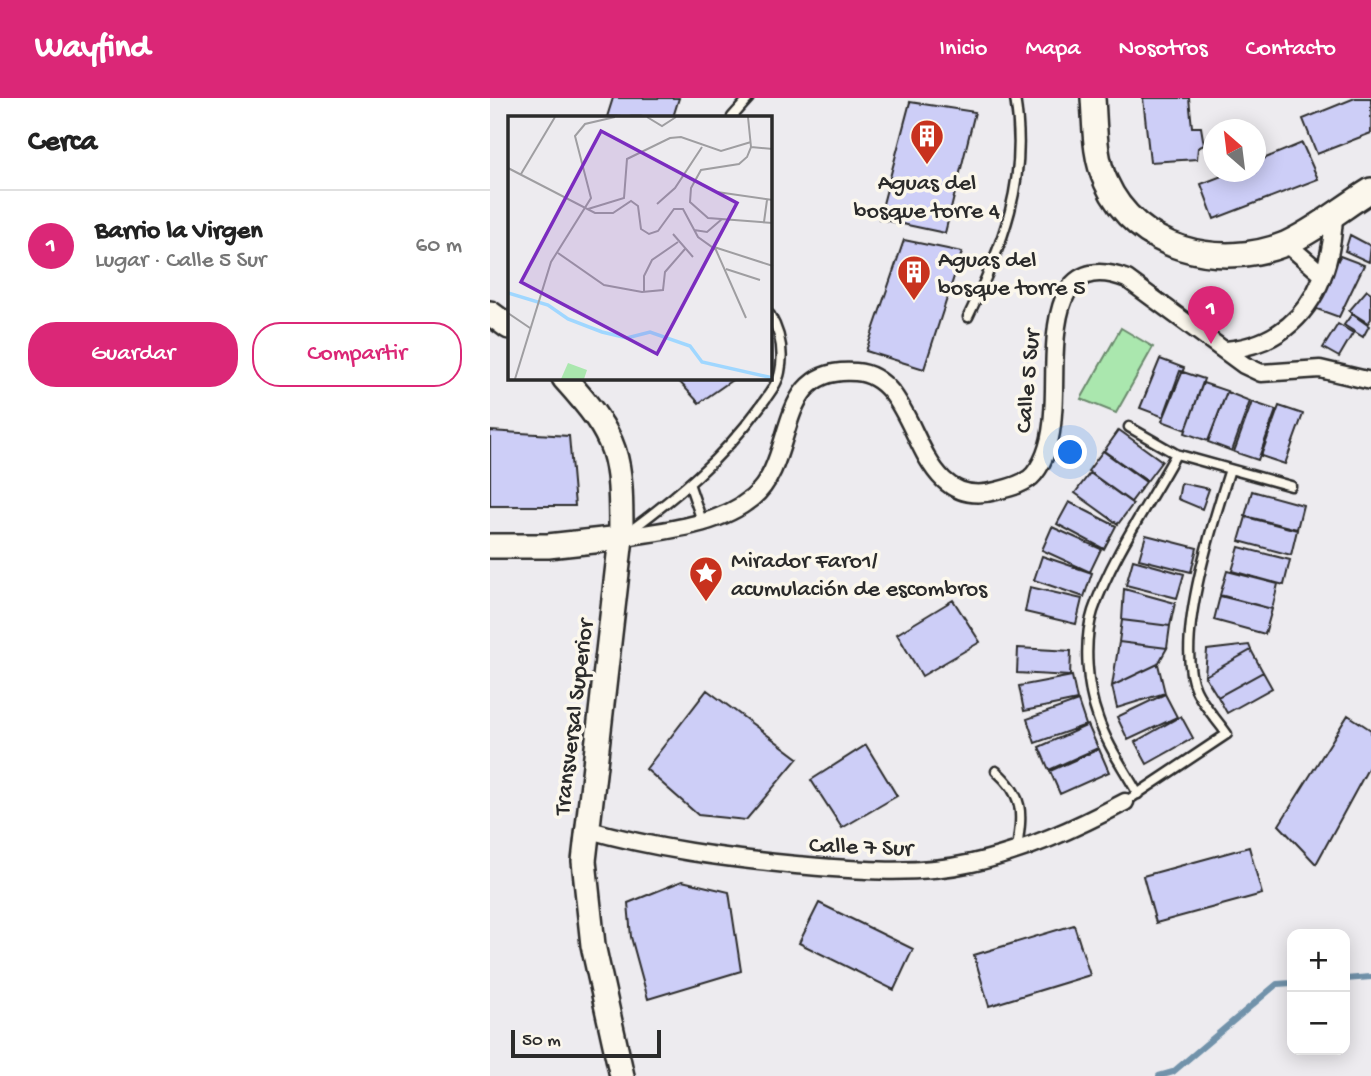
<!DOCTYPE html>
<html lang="es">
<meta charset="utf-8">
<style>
:root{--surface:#fff;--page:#f6f6f6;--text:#222;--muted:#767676;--line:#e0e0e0;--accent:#db2777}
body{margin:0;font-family:"Gochi Hand",sans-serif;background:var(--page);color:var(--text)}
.controls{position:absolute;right:21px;bottom:21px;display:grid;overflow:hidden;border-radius:14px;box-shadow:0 4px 18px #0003}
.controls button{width:63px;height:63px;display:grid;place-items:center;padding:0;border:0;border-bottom:2px solid var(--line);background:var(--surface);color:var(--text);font:35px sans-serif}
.compass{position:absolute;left:713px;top:21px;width:63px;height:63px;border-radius:50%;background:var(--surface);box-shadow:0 4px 18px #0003;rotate:332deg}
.scale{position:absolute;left:21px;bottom:18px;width:150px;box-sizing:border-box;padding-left:7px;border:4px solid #2b2b2b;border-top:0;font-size:19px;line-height:24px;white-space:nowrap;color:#2b2b2b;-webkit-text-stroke:5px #fbf7ec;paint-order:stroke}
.you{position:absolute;left:581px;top:355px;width:24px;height:24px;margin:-18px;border:5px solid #fff;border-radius:50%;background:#1a73e8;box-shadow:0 0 0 10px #1a73e833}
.badge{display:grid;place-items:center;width:46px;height:46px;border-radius:50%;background:var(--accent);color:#fff;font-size:23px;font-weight:700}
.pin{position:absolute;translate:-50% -58px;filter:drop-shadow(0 2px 4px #0008)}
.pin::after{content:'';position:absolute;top:37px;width:24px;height:21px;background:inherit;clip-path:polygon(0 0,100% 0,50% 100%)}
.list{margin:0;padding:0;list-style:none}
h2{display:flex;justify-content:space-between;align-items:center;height:91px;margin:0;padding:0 28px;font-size:30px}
h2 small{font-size:23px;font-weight:400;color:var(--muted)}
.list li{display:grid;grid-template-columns:46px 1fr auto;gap:21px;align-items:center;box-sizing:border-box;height:112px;padding:0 28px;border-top:2px solid var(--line)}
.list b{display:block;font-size:26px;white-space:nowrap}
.list p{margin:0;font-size:23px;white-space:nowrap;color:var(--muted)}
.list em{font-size:23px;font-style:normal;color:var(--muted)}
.actions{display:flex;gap:14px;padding:21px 28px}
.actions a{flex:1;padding:16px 0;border:2px solid var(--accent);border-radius:28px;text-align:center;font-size:24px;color:var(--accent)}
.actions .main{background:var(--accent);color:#fff}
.map{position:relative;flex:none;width:881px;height:978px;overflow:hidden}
header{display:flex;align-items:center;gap:42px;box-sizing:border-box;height:98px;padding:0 35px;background:var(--accent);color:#fff}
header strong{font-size:33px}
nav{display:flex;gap:38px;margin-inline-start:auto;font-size:24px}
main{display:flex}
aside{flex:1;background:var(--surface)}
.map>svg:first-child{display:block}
</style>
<header>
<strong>Wayfind</strong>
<nav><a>Inicio</a><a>Mapa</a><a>Nosotros</a><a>Contacto</a></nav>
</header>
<main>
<aside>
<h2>Cerca<small></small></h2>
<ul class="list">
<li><span class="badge">1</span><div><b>Barrio la Virgen</b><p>Lugar · Calle 5 Sur</p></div><em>60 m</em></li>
</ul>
<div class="actions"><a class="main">Guardar</a><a>Compartir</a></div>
</aside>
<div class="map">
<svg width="881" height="978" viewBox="0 0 881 978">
<rect width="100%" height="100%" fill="#edebef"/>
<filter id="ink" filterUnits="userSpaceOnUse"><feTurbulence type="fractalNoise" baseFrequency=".0143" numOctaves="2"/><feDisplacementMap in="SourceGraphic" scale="14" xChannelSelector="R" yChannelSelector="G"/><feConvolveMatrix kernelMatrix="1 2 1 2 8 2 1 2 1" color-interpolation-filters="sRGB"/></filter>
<g filter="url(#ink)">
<path fill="#aae7ae" stroke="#6a896c" stroke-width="2" d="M631,230L663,249L626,315L591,301Z"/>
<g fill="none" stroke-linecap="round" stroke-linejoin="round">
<path stroke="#7192aa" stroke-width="6" d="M855,881L881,879
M669,978L683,974L787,886L802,885"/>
</g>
<path fill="#cdcef7" stroke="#2b2b2b" stroke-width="2" d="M123,0H189L183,19H117Z
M653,0H699L702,29H711L714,47L708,50L707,61L660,64Z
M865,0H881V35L827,56L813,21Z
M420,4L485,14L455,135L389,121Z
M812,45L828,81L724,121L711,86L742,74H766V64Z
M860,137L881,148L879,164L855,153Z
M414,142L472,154L434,271L376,253Z
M850,158L874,167L849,219L824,210Z
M877,192L881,195V221L878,225L859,213Z
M862,216L879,228L873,239L854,227Z
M848,226L863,235L849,259L833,250Z
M670,261L694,270L674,319L650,310Z
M690,273L714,281L696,332L672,323Z
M186,280H245L209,305Z
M713,285L737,293L718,343L695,335Z
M737,294L760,303L742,353L718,344Z
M762,304L786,312L768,362L744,354Z
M789,308L813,316L795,366L771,358Z
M629,332L672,363L657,383L614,353Z
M0,333L79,338L85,408H0Z
M613,353L656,384L641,404L598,373Z
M600,375L643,406L628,426L585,395Z
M691,385L719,391L712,411L688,401Z
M762,393L813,407L807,431L755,418Z
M579,404L626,428L614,451L567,426Z
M756,419L807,432L801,457L749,443Z
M562,429L611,451L600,474L552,452Z
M656,437L707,450L701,474L649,461Z
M749,449L800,462L794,487L742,473Z
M552,458L602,475L594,499L544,482Z
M643,462L694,476L687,500L636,487Z
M737,473L788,486L782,511L730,497Z
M540,489L592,501L586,526L535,514Z
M634,491L685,505L680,528L632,522Z
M730,498L782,511L775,536L724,522Z
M463,502L490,544L432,578L407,536Z
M632,522L680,528L677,550L629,544Z
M629,544L677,550L668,566L622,588Z
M759,547L761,552L715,578L717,552Z
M528,550L581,553L580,578L527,575Z
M761,552L773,574L728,599L715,578Z
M668,566L675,595L627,610L622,588Z
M773,574L782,590L737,615L728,599Z
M582,578L587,602L534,613L529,588Z
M217,592L308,660L256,722L208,717L156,671Z
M675,596L687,619L638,642L627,619Z
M588,603L596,627L545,645L537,621Z
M858,617L881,632V665L826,766L789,727Z
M691,618L703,640L657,666L645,644Z
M598,627L608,650L559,672L549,649Z
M376,647L407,698L352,730L321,682Z
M609,651L619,674L570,696L560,673Z
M759,749L772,796L666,825L653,778Z
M192,783L239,794L251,873L158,901L141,839L138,805Z
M329,805L423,851L404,892L309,845Z
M584,827L600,877L499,908L484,857Z"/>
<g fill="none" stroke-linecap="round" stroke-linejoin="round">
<g stroke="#2b2b2b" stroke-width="13">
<path id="lane" d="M242,19L259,0
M478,219C513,145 539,84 525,0
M639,329L686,356L801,388
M200,388L212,423
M137,435C187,398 232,361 269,310C276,300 288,286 290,274C294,254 290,234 280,217
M506,673C535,699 532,715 527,751
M648,696C634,671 617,647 608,620C597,590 593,544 603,513C622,458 658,407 686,356
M635,704L737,636C727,622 713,607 706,592C683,544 724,421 740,371"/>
</g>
<g stroke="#2b2b2b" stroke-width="21">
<path id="street" d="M796,145L833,177
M736,252C810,245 842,186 844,116
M131,440C173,432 227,429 262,400C309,362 282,267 366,274C434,279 419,416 506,393C518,390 536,386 544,376C557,360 562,335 563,315C568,267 549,147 637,181L754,267L771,275L830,271L881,283
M96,731C165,751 235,760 306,767C364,772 425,778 482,765C536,753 586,730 635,704"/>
</g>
<g stroke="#2b2b2b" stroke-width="28">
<path id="secondary" d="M603,0C605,28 604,59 616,84C646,152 730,172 795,146C825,133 853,109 881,92
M0,215L19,229
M74,280C130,342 131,357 131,440L94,763L103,847L132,978
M0,448H58L131,440"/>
</g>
<use href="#lane" stroke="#fbf7ec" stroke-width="8"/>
<use href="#street" stroke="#fbf7ec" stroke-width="16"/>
<use href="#secondary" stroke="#fbf7ec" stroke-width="23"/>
</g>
</g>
<defs>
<g id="building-pin" transform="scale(1.75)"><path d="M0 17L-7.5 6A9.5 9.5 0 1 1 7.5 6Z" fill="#c8321e" stroke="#fbf7ec"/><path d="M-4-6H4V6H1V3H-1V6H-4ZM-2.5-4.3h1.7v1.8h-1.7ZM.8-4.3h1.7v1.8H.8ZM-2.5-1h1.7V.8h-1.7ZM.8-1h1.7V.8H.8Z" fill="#fff"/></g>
<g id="sight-pin" transform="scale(1.75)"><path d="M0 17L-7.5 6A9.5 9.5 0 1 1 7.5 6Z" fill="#c8321e" stroke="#fbf7ec"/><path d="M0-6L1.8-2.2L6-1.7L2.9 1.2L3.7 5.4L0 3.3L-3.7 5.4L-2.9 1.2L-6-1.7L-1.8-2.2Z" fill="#fff"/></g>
</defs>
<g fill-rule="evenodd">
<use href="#building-pin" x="437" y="38"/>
<use href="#building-pin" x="424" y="174"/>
<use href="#sight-pin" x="216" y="475"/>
</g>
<g text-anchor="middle" stroke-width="7" stroke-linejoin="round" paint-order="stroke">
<g font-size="24" fill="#2b2b2b" stroke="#fbf7ec" text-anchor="start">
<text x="437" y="91" text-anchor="middle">Aguas del<tspan x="437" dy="28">bosque torre 4</tspan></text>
<text x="448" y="168">Aguas del<tspan x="448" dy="28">bosque torre 5</tspan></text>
<text x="241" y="469">Mirador Faro1/<tspan x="241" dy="28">acumulación de escombros</tspan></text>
</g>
<g font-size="24" fill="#2b2b2b" stroke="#fbf7ec">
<text transform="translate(536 283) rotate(-85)" y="8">Calle 5 Sur</text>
<text transform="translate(82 619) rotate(-83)" y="8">Transversal Superior</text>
<text transform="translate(371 747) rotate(2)" y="8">Calle 7 Sur</text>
</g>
</g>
<g transform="translate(18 18)">
<rect width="264" height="264" fill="#edebef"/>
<path d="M60,247L79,254L76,263H53Z" fill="#aae7ae"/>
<path fill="none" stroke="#a0d7ff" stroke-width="3.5" d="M0,177L40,189L60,203L94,216L119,222L142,216L182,230L194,246L265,262"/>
<path fill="none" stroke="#9f9ea1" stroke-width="2" d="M139,1L154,10L168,1M240,1L243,31L239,41L231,48L193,54L183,72L182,86L200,102L265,107M243,31L265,33M0,52L87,97H105L123,85L130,90L133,113L141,118L150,115L166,93H175L190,121L208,134L238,202M13,58L47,1M209,76L265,84M149,88L167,72L194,31M80,93L116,82L119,43L162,22L173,21L213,35L243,26M256,106L259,84M186,114L199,116L214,103M165,118L185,141M206,131L265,150M50,137L96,169L134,176L155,174L157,156L177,133M218,153L252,164M136,175V160L144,144L170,126M0,197L22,212M7,263L43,146L83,82L67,20L77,8L107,1"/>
<path fill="#7b2cbf" fill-opacity="0.15" stroke="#7b2cbf" stroke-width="3.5" d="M93,15L229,87L149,238L13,166Z"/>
<rect width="264" height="264" fill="none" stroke="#2b2b2b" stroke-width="3.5"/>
</g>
</svg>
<div class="controls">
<button>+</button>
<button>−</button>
</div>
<svg class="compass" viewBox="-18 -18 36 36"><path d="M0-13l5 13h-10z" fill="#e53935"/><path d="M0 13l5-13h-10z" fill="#767676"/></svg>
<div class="scale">50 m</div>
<div class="you"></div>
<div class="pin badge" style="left:721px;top:246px">1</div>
</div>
</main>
